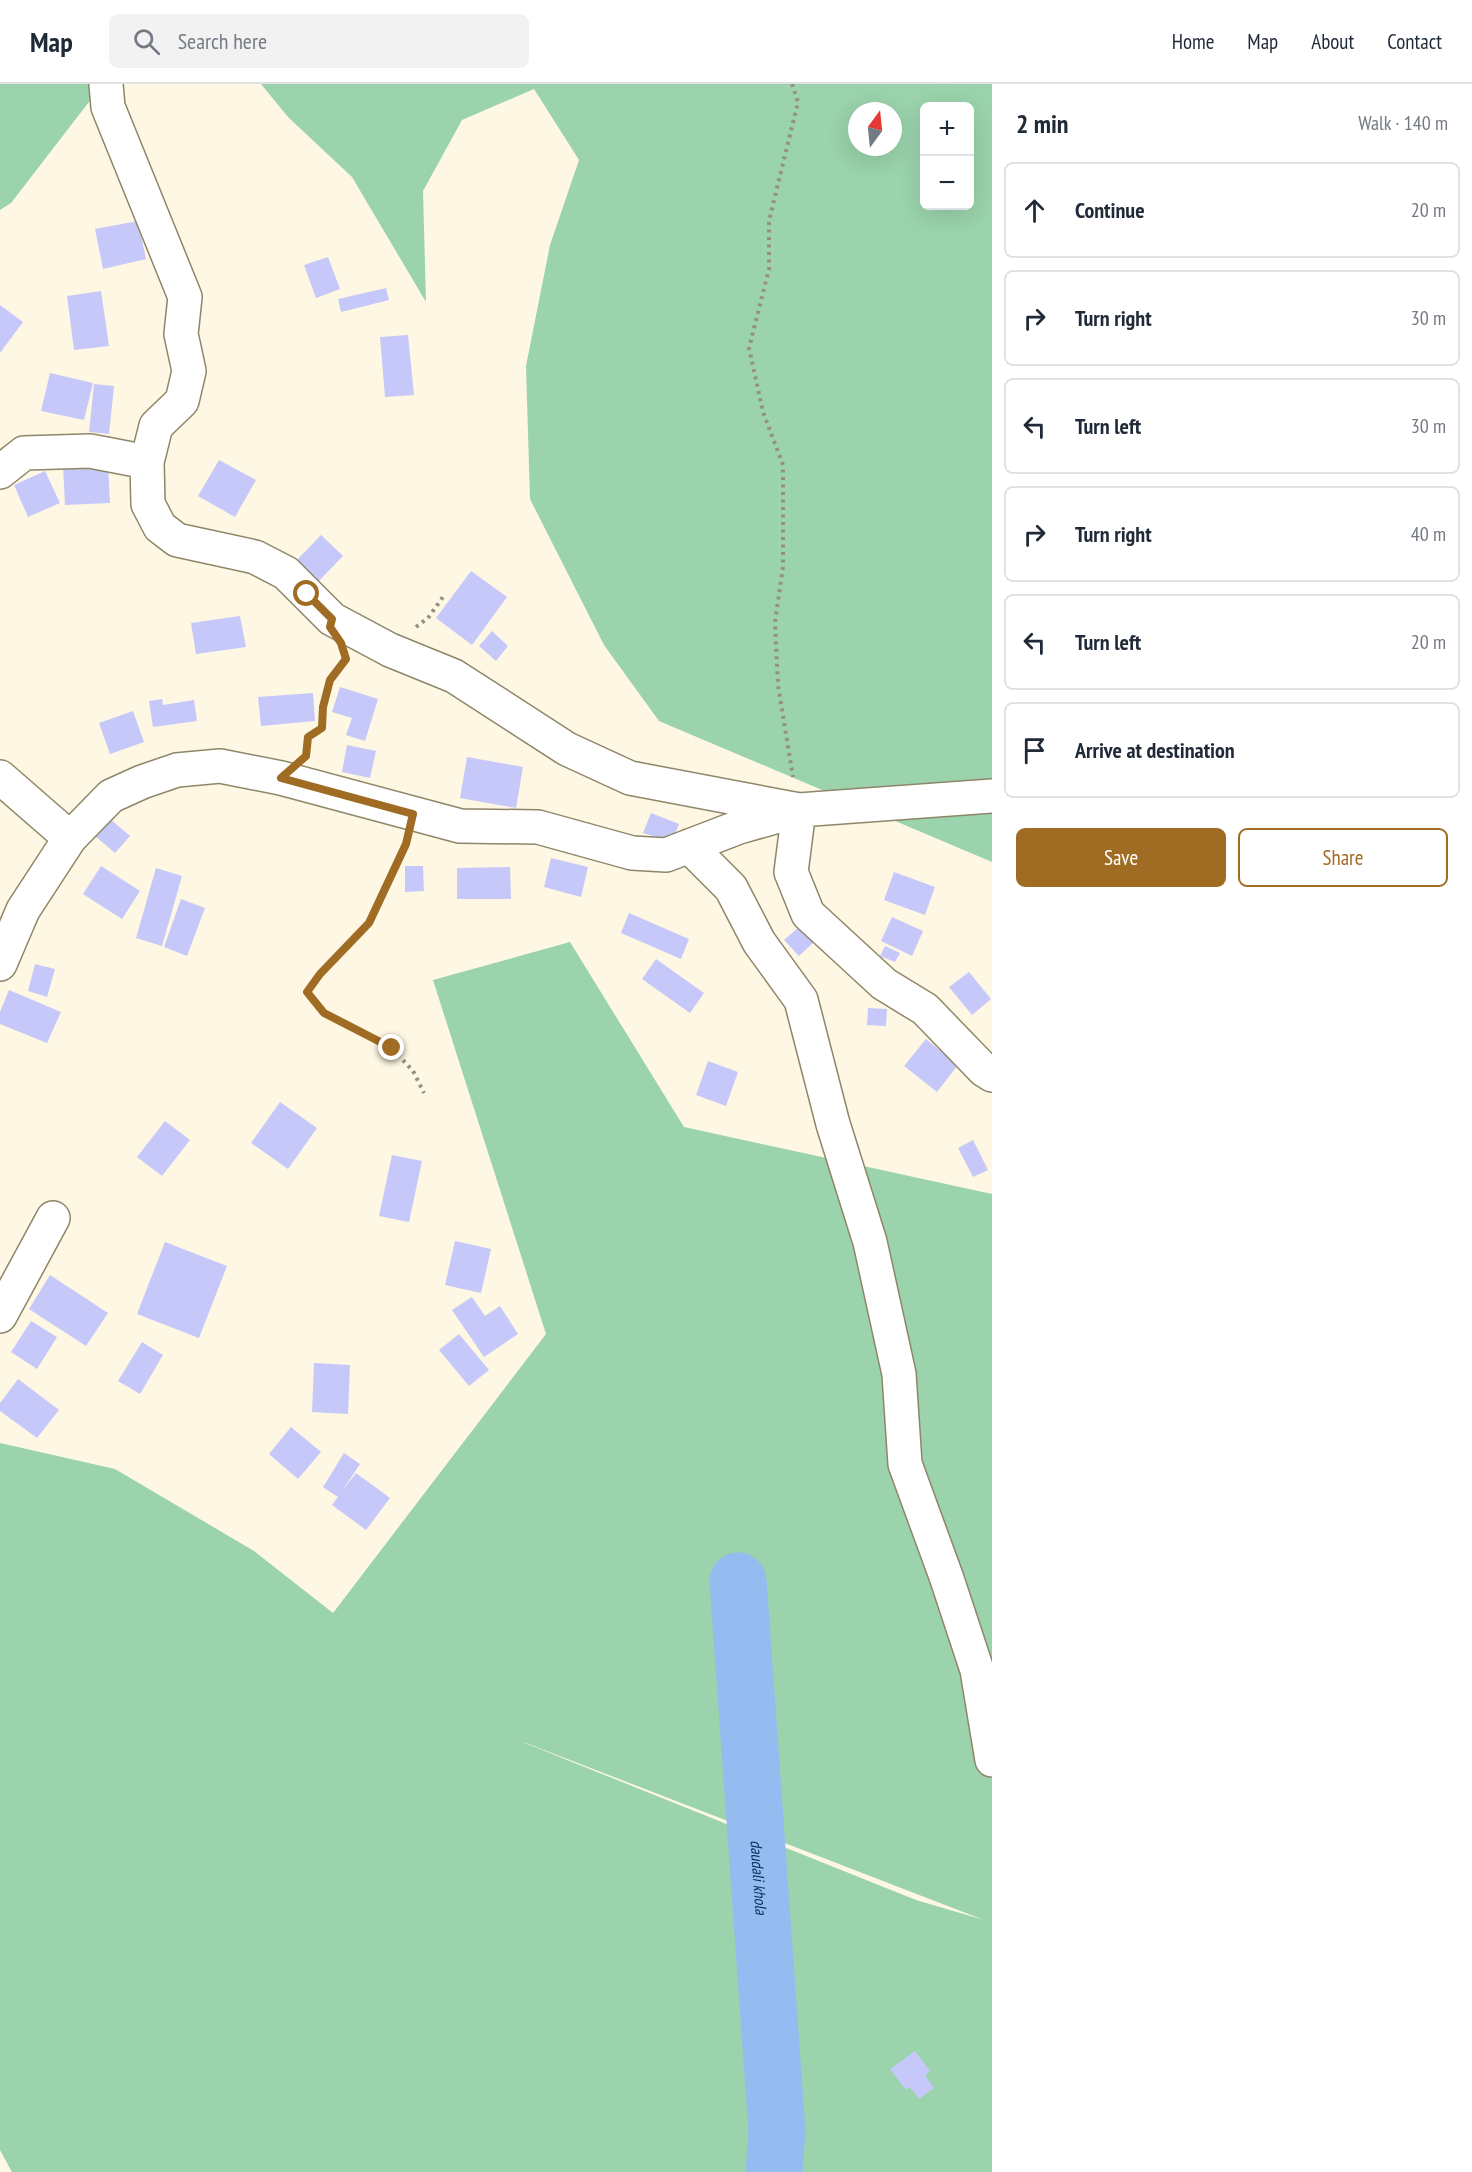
<!DOCTYPE html>
<meta charset="utf-8">
<style>
:root{--surface:#fff;--page:#f2f2f3;--text:#1f2937;--muted:#747a83;--line:#e0e1e3;--accent:#a06c23}
body{margin:0;font-family:"PT Sans Narrow",sans-serif;background:var(--page);color:var(--text)}
.controls{position:absolute;right:18px;top:18px;display:grid;overflow:hidden;border-radius:9px;box-shadow:0 6px 24px #0002}
.controls button{width:54px;height:54px;display:grid;place-items:center;padding:0;border:0;border-bottom:2px solid var(--line);background:var(--surface);color:var(--text);font:30px sans-serif}
.compass{position:absolute;left:848px;top:18px;width:54px;height:54px;border-radius:50%;background:var(--surface);box-shadow:0 6px 24px #0002;rotate:15deg}
.stop{position:absolute;width:18px;height:18px;margin:-14px;border:4px solid #a06c23;border-radius:50%;background:#fff}
.stop.end{background:#a06c23;border-color:#fff;box-shadow:0 2px 6px #0008}
.list{margin:0;padding:0;list-style:none}
h2{display:flex;justify-content:space-between;align-items:center;height:78px;margin:0;padding:0 24px;font-size:26px}
h2 small{font-size:20px;font-weight:400;color:var(--muted)}
.list li{display:grid;grid-template-columns:39px 1fr auto;gap:18px;align-items:center;box-sizing:border-box;height:96px;margin:0 12px 12px;padding:0 12px;border:2px solid var(--line);border-radius:9px}
.list b{display:block;font-size:22px;white-space:nowrap}
.list em{font-size:20px;font-style:normal;color:var(--muted)}
.actions{display:flex;gap:12px;padding:18px 24px}
.actions a{flex:1;padding:14px 0;border:2px solid var(--accent);border-radius:9px;text-align:center;font-size:21px;color:var(--accent)}
.actions .main{background:var(--accent);color:#fff}
.icon{flex:none;width:33px;height:33px;fill:none;stroke:currentColor;stroke-width:2;stroke-linecap:round;stroke-linejoin:round}
.map{position:relative;flex:none;width:992px;height:2088px;overflow:hidden}
header{display:flex;align-items:center;gap:36px;box-sizing:border-box;height:84px;padding:0 30px;background:var(--surface);border-bottom:2px solid var(--line)}
header strong{font-size:28px}
nav{display:flex;gap:33px;margin-inline-start:auto;font-size:21px}
.search{width:420px;height:54px;background:var(--page);display:flex;align-items:center;gap:15px;box-sizing:border-box;padding:0 21px;border-radius:9px;color:var(--muted);font-size:22px}
main{display:flex}
aside{flex:1;background:var(--surface)}
.map>svg:first-child{display:block}
</style>
<header>
<strong>Map</strong>
<div class="search"><svg class="icon" aria-label="search" viewBox="0 0 24 24"><circle cx="10" cy="10" r="6"/><path d="M15 15l6 6"/></svg>Search here</div>
<nav><a>Home</a><a>Map</a><a>About</a><a>Contact</a></nav>
</header>
<main>
<div class="map">
<svg width="992" height="2088" viewBox="0 0 992 2088">
<rect width="100%" height="100%" fill="#fdf7e3"/>
<path fill="#9ad3ac" fill-rule="evenodd" d="M0,0H105L102,1L11,119L0,126Z
M261,0H992V778L659,637L604,561L530,415L526,282L550,161L579,76L534,5L462,36L423,107L426,218L352,93L288,33ZM924,22H970V122H924ZM857,27H893V63H857Z
M570,858L684,1043L992,1110V2088H12L0,2066V1359L115,1385L254,1467L333,1529L546,1250L433,896ZM525,1659H526L984,1836L916,1816Z"/>
<g fill="none" stroke-linecap="round" stroke-linejoin="round">
<path stroke="#94bcf0" stroke-width="57" id="s1" d="M738,1497L777,2047L774,2088"/>
</g>
<path fill="#c7c8fa" d="M138,137L146,175L103,185L95,145Z
M328,173L340,205L316,214L304,181Z
M386,204L389,216L341,228L338,215Z
M101,207L109,262L74,266L67,212Z
M0,221L23,238L0,269Z
M408,251L414,311L385,313L380,253Z
M50,289L93,299L84,336L41,327Z
M94,300L114,302L109,350L89,348Z
M219,376L256,396L235,433L198,412Z
M108,378L110,419L65,421L63,381Z
M45,387L60,419L28,433L14,401Z
M321,451L343,472L316,500L294,479Z
M471,487L507,513L472,561L436,534Z
M240,532L246,563L196,570L191,539Z
M492,547L508,562L496,577L479,562Z
M340,603L378,615L365,657L346,651L352,634L332,628Z
M313,609L315,637L261,642L258,613Z
M162,615L163,621L194,616L197,637L153,643L149,617Z
M133,627L144,658L110,670L99,639Z
M347,661L376,667L370,694L342,688Z
M467,673L523,683L516,724L460,714Z
M651,729L679,740L672,758L643,749Z
M110,735L130,752L115,769L95,752Z
M551,774L588,783L581,813L544,803Z
M101,782L140,807L122,835L83,810Z
M405,782H423L424,807L405,808Z
M510,783L511,815H457V784Z
M156,784L182,792L162,862L136,854Z
M894,788L935,803L925,831L884,816Z
M181,815L205,824L187,872L164,863Z
M629,829L689,855L681,875L621,849Z
M892,833L923,847L912,872L881,857Z
M800,842L814,858L799,872L784,856Z
M885,862L900,869L895,878L880,872Z
M656,875L704,909L690,929L642,895Z
M35,880L55,885L47,913L28,907Z
M969,888L991,915L972,931L949,903Z
M9,906L61,928L47,959L0,940V928Z
M868,924L887,925L886,942L867,941Z
M926,955L958,981L937,1008L904,982Z
M708,977L738,988L726,1022L696,1011Z
M280,1018L317,1044L288,1085L251,1059Z
M165,1037L190,1056L162,1092L137,1073Z
M973,1056L988,1086L973,1093L958,1064Z
M392,1071L422,1077L409,1138L379,1132Z
M455,1157L491,1165L481,1209L445,1201Z
M165,1158L227,1182L199,1254L137,1230Z
M50,1191L108,1229L86,1262L29,1225Z
M472,1213L485,1232L500,1222L518,1250L484,1273L452,1226Z
M31,1237L57,1253L37,1285L11,1268Z
M459,1250L489,1286L469,1302L439,1266Z
M142,1258L163,1271L140,1310L118,1297Z
M314,1279L350,1281L348,1330L312,1328Z
M18,1295L59,1326L37,1354L0,1327V1319Z
M291,1343L321,1368L298,1395L269,1370Z
M344,1369L360,1380L342,1407L356,1389L390,1414L366,1446L332,1421L338,1413L323,1403Z
M915,1967L930,1987L925,1991L934,2004L919,2015L910,2003L906,2006L890,1985Z"/>
<g fill="none" stroke-linecap="round" stroke-linejoin="round">
<g stroke="#8f8668" stroke-width="36">
<path id="street" d="M106,0L108,23L185,213L181,250L189,287L182,317L156,342L147,378L148,420L160,443L177,456L255,473L286,489L332,535L390,566L454,592L567,665L630,694L799,726
M0,388L24,369L90,367L147,378
M0,693L70,754
M799,726L791,788L808,830L884,900L925,925L984,986L992,991
M689,762L731,804L759,858L801,916L833,1040L870,1158L899,1290L905,1380L947,1495L977,1586L992,1676
M0,880L23,826L70,754L111,712L142,698L177,686L220,682L281,694L460,742L538,743L632,769L666,771L739,743L799,726L992,712
M0,1232L53,1134"/>
</g>
<path stroke="#959080" stroke-width="4" stroke-dasharray="3 4.5" stroke-linecap="butt" d="M792,0L798,18L769,137V185L749,264L763,328L783,381V483L775,538L778,601L793,693
M416,543L428,534L443,513
M306,669L308,653L322,644L323,623L330,596L344,579
M406,760L369,839L320,890L307,908L324,929L392,964L413,987L424,1009"/>
<use href="#street" stroke="#fff" stroke-width="33"/>
</g>
<g fill="none" stroke-linecap="round" stroke-linejoin="round">
<path stroke="#a06c23" stroke-width="8" d="M307,510L332,535L330,543L341,559L346,575L330,596L323,623L322,644L308,653L306,672L281,694L413,730L406,760L369,839L320,890L307,908L324,929L392,964"/>
</g>
<g text-anchor="middle" stroke-width="4.5" stroke-linejoin="round" paint-order="stroke">
<g font-size="16" font-style="italic" fill="#093160" stroke="#fff">
<text dy="6" stroke="none"><textPath href="#s1" startOffset="297">daudali khola</textPath></text>
</g>
</g>
</svg>
<div class="controls">
<button>+</button>
<button>−</button>
</div>
<svg class="compass" viewBox="-18 -18 36 36"><path d="M0-13l5 13h-10z" fill="#e53935"/><path d="M0 13l5-13h-10z" fill="#747a83"/></svg>
<div class="stop" style="left:307px;top:510px"></div>
<div class="stop end" style="left:392px;top:964px"></div>
</div>
<aside>
<h2>2 min<small>Walk · 140 m</small></h2>
<ul class="list">
<li><svg class="icon" aria-label="ahead" viewBox="0 0 24 24"><path d="M12 20V5M6 11l6-6 6 6"/></svg><div><b>Continue</b></div><em>20 m</em></li>
<li><svg class="icon" aria-label="right" viewBox="0 0 24 24"><path d="M7 20v-9h11M14 6l5 5-5 5"/></svg><div><b>Turn right</b></div><em>30 m</em></li>
<li><svg class="icon" aria-label="left" viewBox="0 0 24 24"><path d="M17 20v-9H6M10 6l-5 5 5 5"/></svg><div><b>Turn left</b></div><em>30 m</em></li>
<li><svg class="icon" aria-label="right" viewBox="0 0 24 24"><path d="M7 20v-9h11M14 6l5 5-5 5"/></svg><div><b>Turn right</b></div><em>40 m</em></li>
<li><svg class="icon" aria-label="left" viewBox="0 0 24 24"><path d="M17 20v-9H6M10 6l-5 5 5 5"/></svg><div><b>Turn left</b></div><em>20 m</em></li>
<li><svg class="icon" aria-label="arrive" viewBox="0 0 24 24"><path d="M6 21V4h12l-3 4 3 4H6"/></svg><div><b>Arrive at destination</b></div></li>
</ul>
<div class="actions"><a class="main">Save</a><a>Share</a></div>
</aside>
</main>
